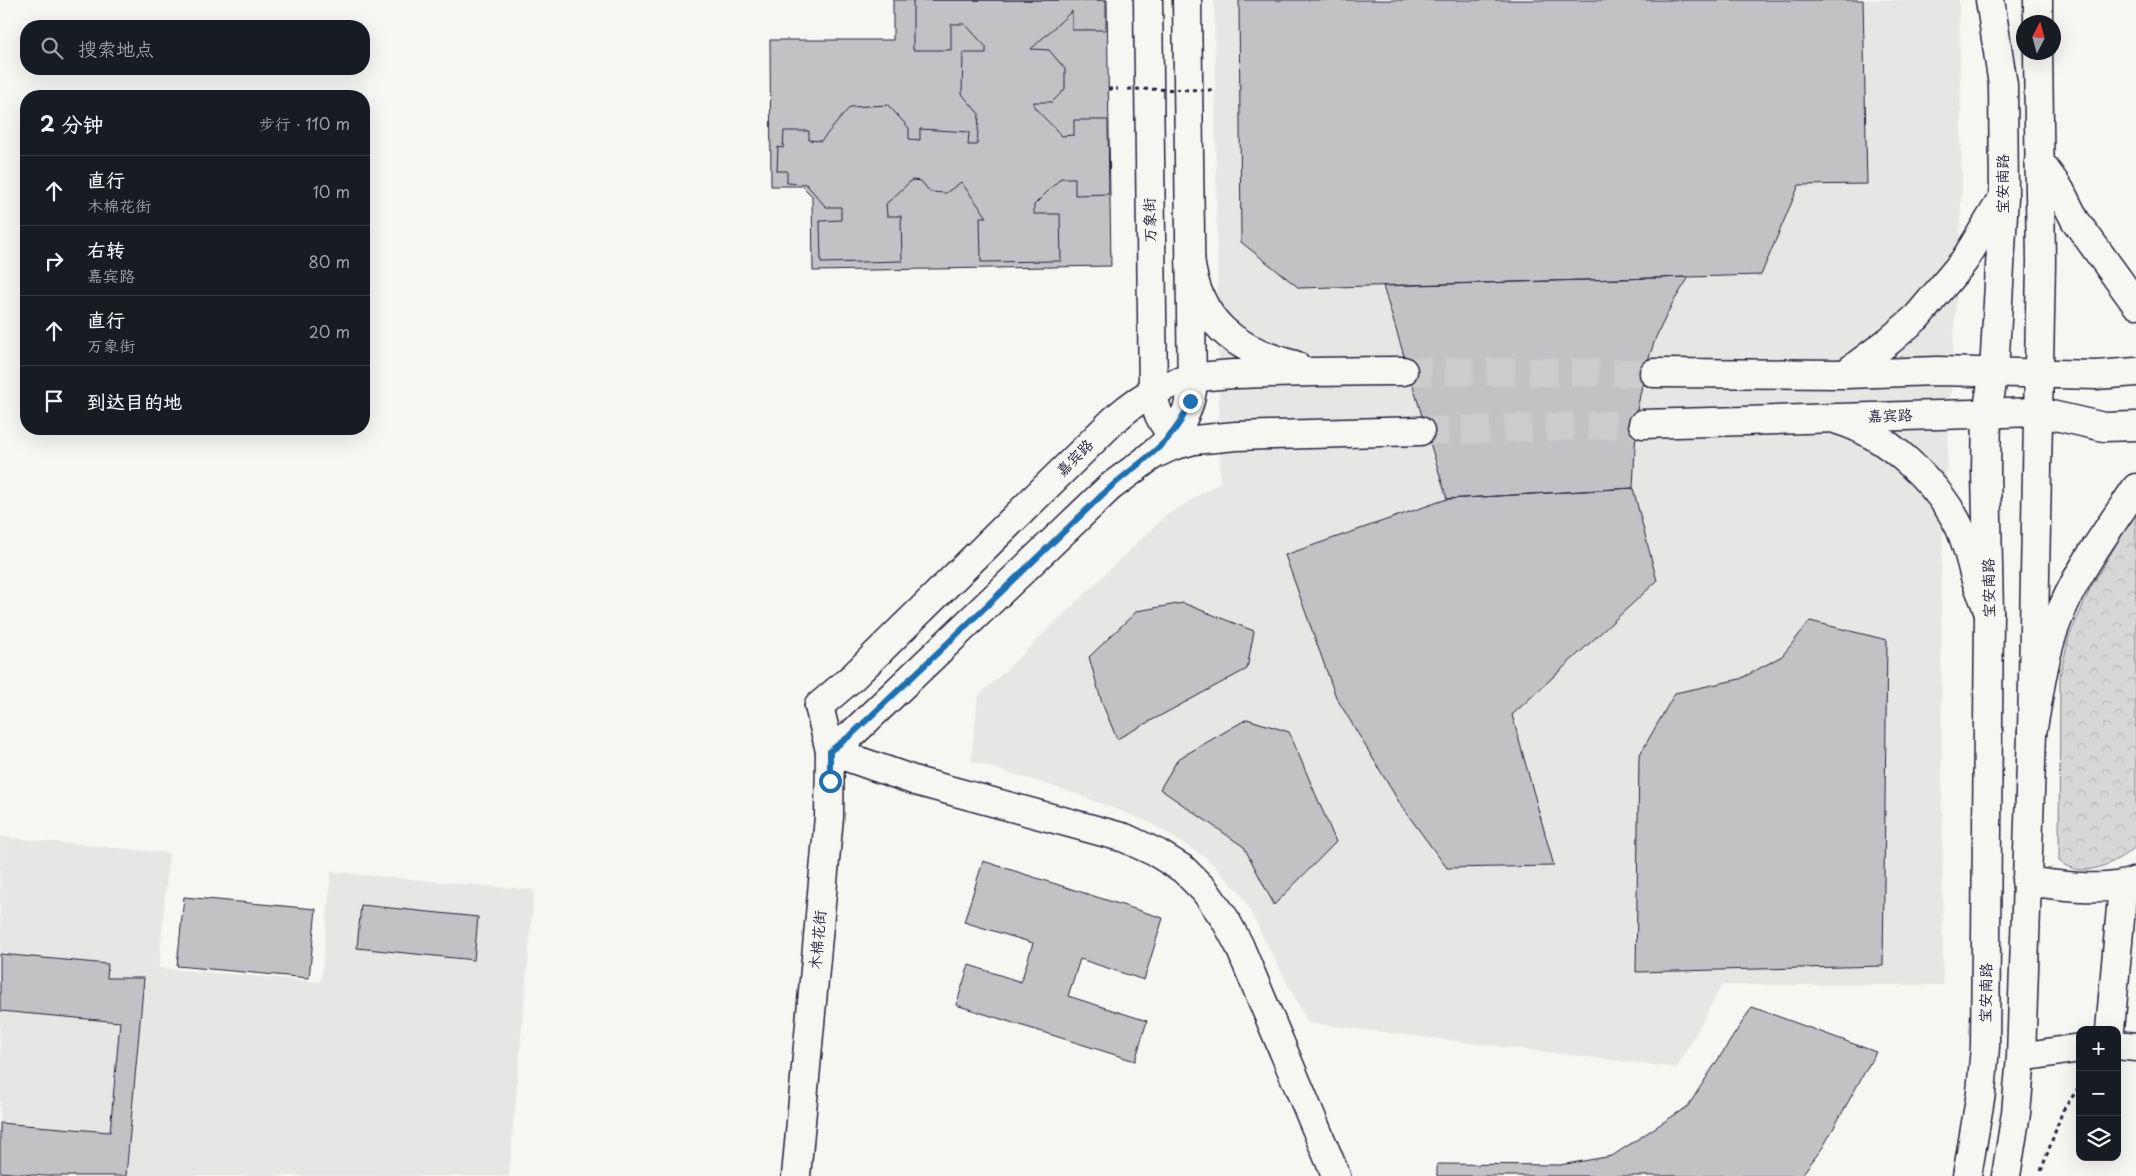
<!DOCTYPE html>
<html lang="zh">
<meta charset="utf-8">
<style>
:root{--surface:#171b24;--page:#242831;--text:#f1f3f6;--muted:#9ea1a6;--line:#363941}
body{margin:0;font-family:"Playpen Sans","LXGW WenKai TC",sans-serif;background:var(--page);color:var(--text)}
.controls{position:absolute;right:15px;bottom:15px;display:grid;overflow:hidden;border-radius:10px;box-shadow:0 5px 20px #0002}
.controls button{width:45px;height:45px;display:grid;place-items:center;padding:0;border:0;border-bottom:1px solid var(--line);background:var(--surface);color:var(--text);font:25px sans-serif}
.compass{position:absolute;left:2016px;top:15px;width:45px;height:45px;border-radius:50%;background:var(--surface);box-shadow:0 5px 20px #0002;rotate:6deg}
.stop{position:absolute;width:15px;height:15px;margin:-11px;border:4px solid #1f6fb2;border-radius:50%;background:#fff}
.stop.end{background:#1f6fb2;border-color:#fff;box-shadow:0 1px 5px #0008}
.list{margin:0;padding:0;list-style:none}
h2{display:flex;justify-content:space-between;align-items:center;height:65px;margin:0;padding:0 20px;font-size:21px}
h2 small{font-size:16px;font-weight:400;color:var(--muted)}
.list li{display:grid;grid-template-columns:32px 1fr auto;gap:15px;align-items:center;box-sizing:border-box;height:70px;padding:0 20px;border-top:1px solid var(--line)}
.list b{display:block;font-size:19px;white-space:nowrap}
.list p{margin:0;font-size:16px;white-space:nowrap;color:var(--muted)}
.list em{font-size:16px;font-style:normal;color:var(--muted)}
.icon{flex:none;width:28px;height:28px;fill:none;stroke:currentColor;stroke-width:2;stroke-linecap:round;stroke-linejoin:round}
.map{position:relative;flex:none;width:2136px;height:1176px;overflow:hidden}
.search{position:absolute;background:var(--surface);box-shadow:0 5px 20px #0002;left:20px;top:20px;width:350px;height:55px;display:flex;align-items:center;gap:12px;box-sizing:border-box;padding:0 18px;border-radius:20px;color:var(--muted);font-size:19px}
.panel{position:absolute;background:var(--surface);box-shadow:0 5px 20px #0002;left:20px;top:90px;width:350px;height:345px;border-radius:20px}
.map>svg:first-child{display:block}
</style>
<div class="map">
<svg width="2136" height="1176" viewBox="0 0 2136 1176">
<defs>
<pattern id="forest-crowns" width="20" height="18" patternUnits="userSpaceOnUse" patternTransform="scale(1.25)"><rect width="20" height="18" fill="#d7d7d7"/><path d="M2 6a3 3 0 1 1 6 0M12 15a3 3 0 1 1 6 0" fill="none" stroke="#b8b8b9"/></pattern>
</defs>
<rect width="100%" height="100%" fill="#f6f6f2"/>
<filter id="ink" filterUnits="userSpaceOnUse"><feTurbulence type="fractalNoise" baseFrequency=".02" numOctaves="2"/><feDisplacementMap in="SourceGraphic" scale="10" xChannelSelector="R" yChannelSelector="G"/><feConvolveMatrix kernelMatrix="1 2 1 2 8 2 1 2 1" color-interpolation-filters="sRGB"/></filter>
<g filter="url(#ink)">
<path fill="#e6e6e4" d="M1214,0H1959L1962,187L1941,576L1943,985H1722L1677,1068L1308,1023L1240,892L1205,857L1149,822L1071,792L971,761L978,697L1164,517L1220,482Z
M0,837L169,853L159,968L321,982L331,872L534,890L509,1176H0Z"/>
<path fill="url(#forest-crowns)" stroke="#7c7c89" d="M2136,511V847C2114,863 2083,881 2059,861L2060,675L2069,637L2091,587Z"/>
<path fill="#c2c2c4" stroke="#22223b" d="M893,0H1107L1111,266L813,271L812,196L802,186H771L770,40H893Z
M913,0H1106V30H1072V11L1031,49L1049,50L1065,69V89L1052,102H1034V107L1062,136L1074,135V120H1108L1109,194L1075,195V178H1061L1034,205V214H1060L1061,261L981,262L980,217H987L961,182L946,193L930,192L921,181L912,180L886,204L887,216H901L902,261L821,263L820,221L841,220V207H826L806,184L787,183V171H777L778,147L783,148L784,131H809V140L821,141L850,107L888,105L909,128V139L920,140V129L969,132L968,145H977L979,114L962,94L963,53H986V47L965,24H951V50H913Z
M1239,0H1863L1867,184L1799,185L1761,275L1299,288L1241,242Z
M1689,277L1672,304L1656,337L1646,366L1637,410L1633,488L1447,499L1383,286Z
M1633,488L1657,581L1512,715L1554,866L1447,868L1402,807L1336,697L1285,555L1447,499Z
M1183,603L1254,631L1247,669L1117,739L1102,703L1089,657L1137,611Z
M1810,621L1887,640L1883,966L1636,972L1639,756L1675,693L1740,679L1782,656Z
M1247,719L1289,732L1336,842L1274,905L1244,847L1160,789L1178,759Z
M983,861L1163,918L1144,980L1080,959L1068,996L1147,1021L1135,1061L956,1005L969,965L1021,982L1033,943L964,922Z
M184,897L316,909L309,978L177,966Z
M361,905L478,917L474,960L357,948Z
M0,954L108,964L107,978H144L126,1176H44L0,1172V1123L110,1132L120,1022L0,1011Z
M1752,1007L1876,1052L1823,1147L1801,1176H1437V1164L1560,1165L1612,1156L1688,1106Z"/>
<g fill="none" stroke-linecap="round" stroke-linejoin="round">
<path stroke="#cccccd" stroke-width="28" stroke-dasharray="28 14" stroke-linecap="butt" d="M1403,371L1654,373
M1420,431L1643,424"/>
<g stroke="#22223b" stroke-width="31">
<path id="minor" d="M1148,0L1153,392C1156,415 1164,429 1183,443
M2038,0V22
M1149,457C1171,441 1188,418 1192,391L1187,0
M830,751L919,782L1125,838L1157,853L1183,869L1205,891L1225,919L1239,945L1336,1176
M2026,881C2057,885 2107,893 2136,881
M2110,1030L2123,886
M2117,1045L2136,1047
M2021,1057L2080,1048
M796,1176L829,817L830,751L819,706
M1967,1176L1981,1093L1985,1047L1989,613L1986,471L1987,413L1994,372L2004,196L2003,85L1990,0
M2006,1176L2016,1113L2021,1057L2032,733L2041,262L2038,52"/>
</g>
<g stroke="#22223b" stroke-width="31">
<path id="major" d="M2039,161L2060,190L2075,220L2136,304
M1190,259C1198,322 1235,350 1295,365
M1654,373L1845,374L1937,371L2096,375L2136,372
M1845,374L1889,341L1917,317L1964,261L2004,196
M1838,420C1886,434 1937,482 1959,526C1967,543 1970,560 1975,577C1979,589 1985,601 1989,613
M1643,424L2038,412L2104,427L2136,426
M819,706L853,677L1112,422C1132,403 1155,388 1181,381C1209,374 1239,374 1269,373C1314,372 1358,371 1403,371
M2032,733C2039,697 2043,658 2056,624C2074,575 2107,531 2136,488
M830,751L851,735L1110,487L1153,455L1172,446L1194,440L1236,436L1420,431"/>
</g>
<path stroke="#22223b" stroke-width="3" stroke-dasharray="4 4" stroke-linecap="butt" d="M1108,89H1118
M2041,1171L2063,1110L2080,1086"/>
<use href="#minor" stroke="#f6f6f2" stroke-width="28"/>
<use href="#major" stroke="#f6f6f2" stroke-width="28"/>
<path stroke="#22223b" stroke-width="3" stroke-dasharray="4 4" stroke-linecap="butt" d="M1128,89L1215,90"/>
</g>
</g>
<g fill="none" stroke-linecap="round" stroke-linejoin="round" filter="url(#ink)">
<path stroke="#1f6fb2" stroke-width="6" d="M830,781V751L851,735C936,655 1020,574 1103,494C1136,462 1174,447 1190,401"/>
</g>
<g text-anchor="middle" stroke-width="4.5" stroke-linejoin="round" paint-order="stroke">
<g font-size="15" fill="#22223b" stroke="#f6f6f2">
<text transform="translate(2003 184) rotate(-90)" y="5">宝安南路</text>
<text transform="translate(1150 220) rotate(-91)" y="5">万象街</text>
<text transform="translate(1890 416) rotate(-2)" y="5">嘉宾路</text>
<text transform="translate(1075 458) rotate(-45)" y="5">嘉宾路</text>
<text transform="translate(1989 588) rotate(-91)" y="5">宝安南路</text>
<text transform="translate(818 940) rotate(-85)" y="5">木棉花街</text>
<text transform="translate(1986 993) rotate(-89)" y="5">宝安南路</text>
</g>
</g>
</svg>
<div class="controls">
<button>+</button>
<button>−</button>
<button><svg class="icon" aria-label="layers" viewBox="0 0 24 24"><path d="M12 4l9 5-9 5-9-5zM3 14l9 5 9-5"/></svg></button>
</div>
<svg class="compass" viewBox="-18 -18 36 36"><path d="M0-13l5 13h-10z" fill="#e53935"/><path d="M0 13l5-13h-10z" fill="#9ea1a6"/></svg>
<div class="stop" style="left:830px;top:781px"></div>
<div class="stop end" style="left:1190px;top:401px"></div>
<div class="search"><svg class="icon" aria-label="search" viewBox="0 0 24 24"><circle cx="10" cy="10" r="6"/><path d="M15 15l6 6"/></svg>搜索地点</div>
<section class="panel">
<h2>2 分钟<small>步行 · 110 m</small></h2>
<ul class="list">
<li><svg class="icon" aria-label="ahead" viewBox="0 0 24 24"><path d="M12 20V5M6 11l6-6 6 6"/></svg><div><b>直行</b><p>木棉花街</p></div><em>10 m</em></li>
<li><svg class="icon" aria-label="right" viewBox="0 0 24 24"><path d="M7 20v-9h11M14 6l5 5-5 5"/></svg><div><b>右转</b><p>嘉宾路</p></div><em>80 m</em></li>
<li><svg class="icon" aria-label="ahead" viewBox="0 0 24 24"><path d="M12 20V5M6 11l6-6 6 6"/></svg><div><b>直行</b><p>万象街</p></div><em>20 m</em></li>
<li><svg class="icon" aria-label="arrive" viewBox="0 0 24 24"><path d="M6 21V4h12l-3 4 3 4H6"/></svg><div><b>到达目的地</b></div></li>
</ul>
</section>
</div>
